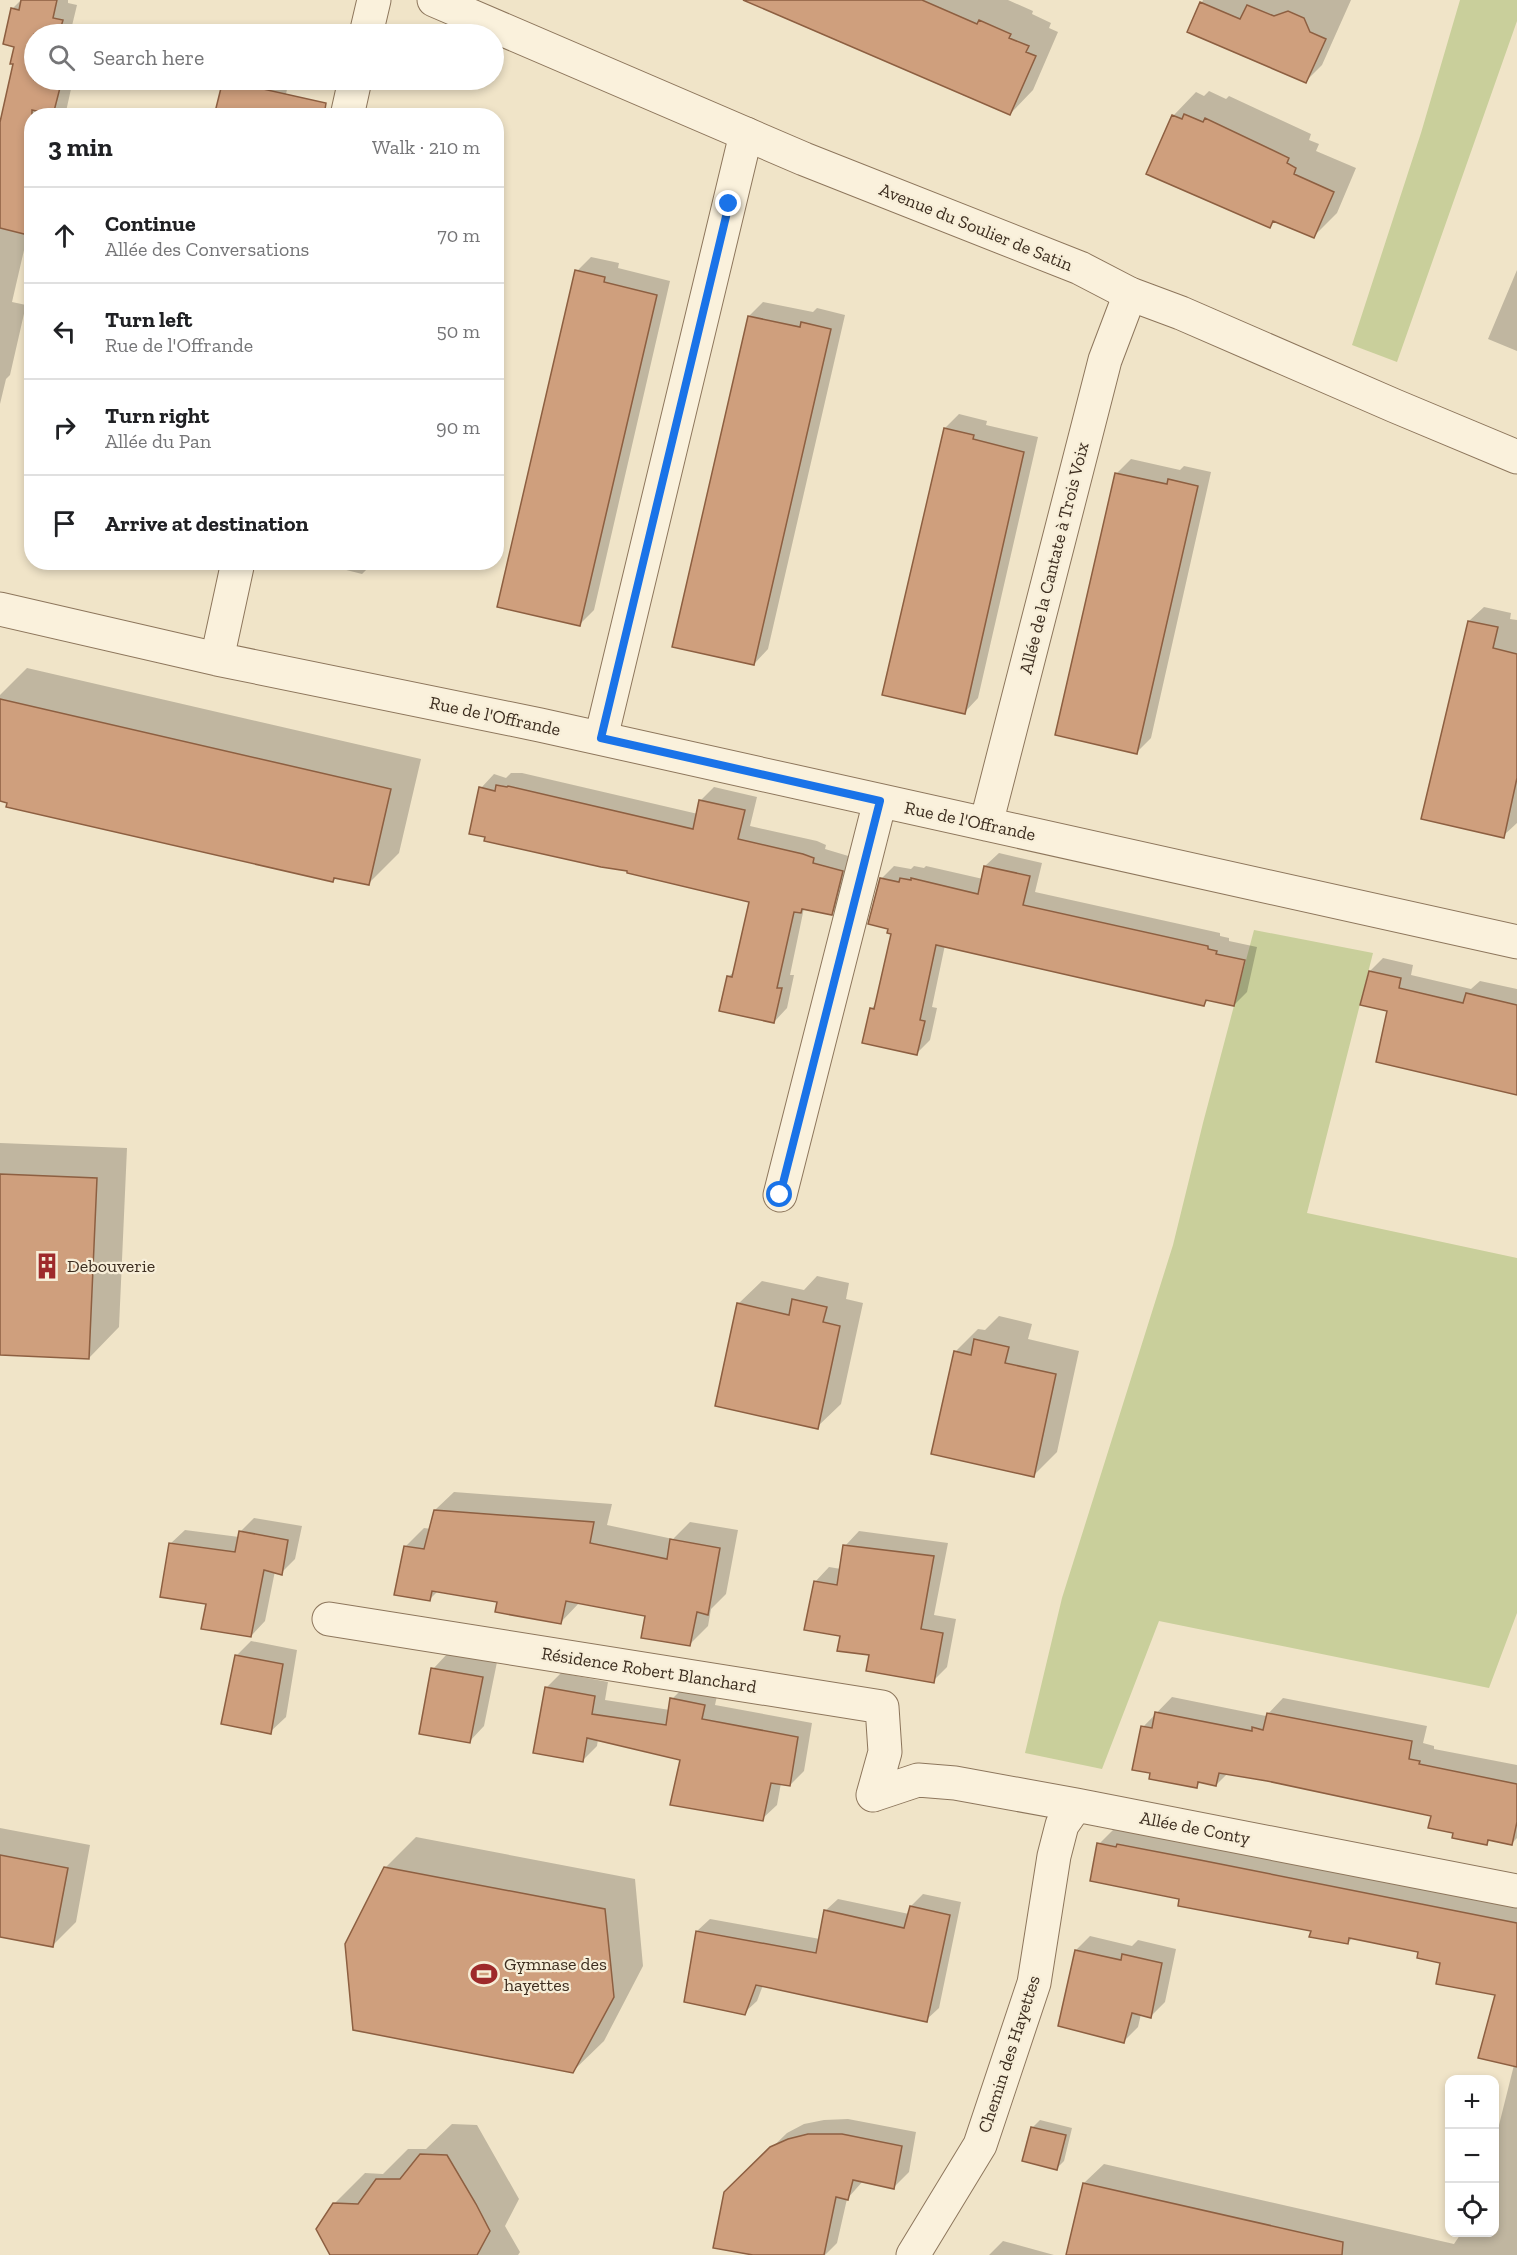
<!DOCTYPE html>
<meta charset="utf-8">
<style>
:root{--surface:#fff;--page:#f6f6f6;--text:#202124;--muted:#757577;--line:#e0e0e0}
body{margin:0;font-family:"Zilla Slab",serif;background:var(--page);color:var(--text)}
.controls{position:absolute;right:18px;bottom:18px;display:grid;overflow:hidden;border-radius:12px;box-shadow:0 3px 9px #0003}
.controls button{width:54px;height:54px;display:grid;place-items:center;padding:0;border:0;border-bottom:2px solid var(--line);background:var(--surface);color:var(--text);font:30px sans-serif}
.stop{position:absolute;width:18px;height:18px;margin:-14px;border:4px solid #1a73e8;border-radius:50%;background:#fff}
.stop.end{background:#1a73e8;border-color:#fff;box-shadow:0 2px 6px #0008}
.list{margin:0;padding:0;list-style:none}
h2{display:flex;justify-content:space-between;align-items:center;height:78px;margin:0;padding:0 24px;font-size:26px}
h2 small{font-size:20px;font-weight:400;color:var(--muted)}
.list li{display:grid;grid-template-columns:39px 1fr auto;gap:18px;align-items:center;box-sizing:border-box;height:96px;padding:0 24px;border-top:2px solid var(--line)}
.list b{display:block;font-size:22px;white-space:nowrap}
.list p{margin:0;font-size:20px;white-space:nowrap;color:var(--muted)}
.list em{font-size:20px;font-style:normal;color:var(--muted)}
.icon{flex:none;width:33px;height:33px;fill:none;stroke:currentColor;stroke-width:2;stroke-linecap:round;stroke-linejoin:round}
.map{position:relative;flex:none;width:1517px;height:2255px;overflow:hidden}
.search{position:absolute;background:var(--surface);box-shadow:0 3px 9px #0003;left:24px;top:24px;width:480px;height:66px;display:flex;align-items:center;gap:15px;box-sizing:border-box;padding:0 21px;border-radius:33px;color:var(--muted);font-size:22px}
.panel{position:absolute;background:var(--surface);box-shadow:0 3px 9px #0003;left:24px;top:108px;width:480px;height:462px;border-radius:24px}
.map>svg:first-child{display:block}
</style>
<div class="map">
<svg width="1517" height="2255" viewBox="0 0 1517 2255">
<rect width="100%" height="100%" fill="#f0e4c8"/>
<path fill="#c9cf9b" d="M1460,0H1517V21L1397,362L1352,345L1421,133Z
M1254,930L1373,953L1307,1213L1517,1258V1613L1489,1688L1159,1621L1102,1769L1025,1753L1062,1598L1173,1245L1203,1123Z"/>
<path fill="#0003" d="M21,0H68V3L77,5L70,34H34V80H73L65,116H32L28,233L12,302L26,305L10,375L6,379L0,404V128L15,63L16,45L12,9Z
M751,0H1008L1033,11L1032,14L1051,23L1049,28L1058,32L1033,90L1010,114Z
M1203,0H1351L1322,65L1306,81L1189,31Z
M225,80H289L283,108L217,116Z
M1209,91L1226,99L1229,96L1311,134L1309,140L1319,144L1316,151L1356,168L1337,213L1314,236L1275,220L1270,226L1173,116L1196,92L1204,96Z
M591,257L619,263L618,268L670,281L594,610L580,624L577,271Z
M1517,270V351L1488,339Z
M763,302L813,312L817,308L845,315L768,649L754,664L749,316Z
M959,414L987,421L986,425L1038,437L978,698L964,713L945,428Z
M1131,459L1180,470L1184,466L1211,472L1151,738L1137,752L1116,474Z
M315,562H374L362,574Z
M1484,607L1511,613L1510,619L1517,620V823L1503,836L1469,621Z
M27,668L421,759L399,853L368,884L337,877L333,881L0,800V695Z
M511,773H522L698,814L700,801L714,787L757,797L750,826L817,841L826,845L825,849L855,858L844,900L831,914L804,908L790,975H794L787,1008L774,1022L728,977L735,971L751,901L629,870L481,788L494,774L506,778Z
M999,853L1042,863L1035,892L1220,933V936L1229,938V941L1257,947L1247,992L1234,1005L1209,999L1204,1004L945,945L932,1007L937,1008L930,1040L917,1053L871,1009L877,1003L893,933L881,879L894,866L911,869L914,866L924,868L926,866L983,879L985,866Z
M1383,958L1413,965L1411,975L1471,989L1480,981L1517,989V1093L1389,1010L1370,971Z
M0,1143L127,1148L119,1327L89,1358L0,1354Z
M817,1276L849,1283L846,1299L863,1303L841,1404L817,1427L738,1304L762,1281L804,1290Z
M999,1316L1032,1324L1028,1339L1079,1351L1057,1452L1034,1475L955,1352L978,1329L985,1330Z
M454,1492L612,1504L607,1525L673,1539L690,1522L738,1530L726,1594L711,1609L708,1626L690,1644L647,1615L580,1602L561,1622L499,1601L438,1591L430,1599L405,1547L424,1528L431,1529L435,1510Z
M254,1518L302,1526L295,1559L281,1573L275,1571L265,1621L251,1636L207,1603L170,1544L185,1530L239,1537L240,1532Z
M859,1531L948,1543L934,1615L956,1619L947,1667L933,1681L871,1654L842,1635L815,1582L829,1567L841,1569L845,1546Z
M251,1641L297,1650L286,1717L270,1732L236,1656Z
M448,1653L497,1662L484,1726L469,1742L433,1669Z
M561,1673L608,1682L605,1700L670,1710L672,1699L686,1685L718,1691L715,1705L812,1723L804,1771L790,1785L781,1783L777,1805L762,1819L681,1759L598,1739L597,1746L583,1760L547,1687Z
M1172,1697L1266,1716L1283,1698L1427,1726L1423,1743L1434,1746V1749L1517,1765V1838L1512,1843L1491,1839L1486,1844L1455,1832L1433,1815L1268,1779L1228,1773L1216,1785L1201,1781L1197,1786L1143,1727Z
M1118,1825L1517,1900V2255H1084V2183L1104,2164L1454,2244L1462,2232H1494V2145L1514,2065L1497,1994L1420,1950L1353,1937L1348,1943L1312,1929L1181,1898L1099,1844Z
M0,1828L90,1845L76,1922L52,1946L0,1936Z
M416,1837L635,1879L643,1966L604,2041L573,2071L385,1868Z
M923,1894L961,1902L939,2008L926,2020L763,1985L757,2001L744,2013L697,1931L710,1919L820,1939L825,1911L838,1899L909,1914L911,1906Z
M1090,1936L1132,1946L1138,1940L1176,1949L1165,2002L1151,2016L1141,2014L1138,2027L1124,2041L1076,1950Z
M848,2119L916,2132L909,2172L894,2187L863,2181L847,2199L837,2243L825,2255H762L725,2193L787,2133L804,2124L824,2120Z
M1040,2120L1072,2128L1064,2161L1057,2168L1032,2128Z
M452,2124L477,2125L519,2199L505,2226L520,2252L518,2255H331L334,2204L365,2173L383,2174L408,2149H426Z
M1003,2241L1054,2255H989Z"/>
<path fill="#cf9f7d" stroke="#8d5f41" stroke-width="1.5" d="M21,0H57L53,18L63,20L59,34H34V80H62L53,115L32,110V236L0,228V122L13,64H10L14,47L3,44L11,8L19,10Z
M743,0H922L977,24L979,20L1011,34L1009,38L1029,46L1026,52L1036,56L1010,115Z
M1200,2L1240,19L1247,5L1274,16L1288,11L1304,18L1310,32L1326,39L1306,83L1187,32Z
M223,80L326,103L324,116H214Z
M1184,114L1203,122L1205,118L1289,158L1287,163L1296,168L1294,174L1334,192L1314,238L1273,221L1270,228L1146,174L1172,115L1182,119Z
M575,270L605,277L604,282L657,295L580,626L497,607Z
M748,316L800,327L801,322L831,329L754,665L672,647Z
M944,428L974,435L973,439L1024,452L965,714L882,695Z
M1115,473L1167,484L1168,479L1198,486L1137,754L1055,735Z
M1468,621L1498,627L1493,648L1517,654V778L1504,838L1421,819Z
M0,699L391,789L369,885L334,878L333,882L6,807L7,803L0,801Z
M496,785L507,787L508,786L693,829L699,800L745,810L738,839L803,854L814,858L813,863L843,871L832,915L802,909L801,913L794,912L777,988H782L774,1023L719,1011L727,976L732,977L749,902L627,873V871L601,867L484,841L485,837L469,834L479,787L495,791Z
M984,866L1030,876L1023,905L1208,946V949L1217,951L1216,954L1245,960L1234,1006L1206,1000L1204,1006L936,945L920,1020L925,1021L917,1055L862,1043L870,1008L874,1009L891,934L887,933L888,929L868,924L880,878L899,882L900,878L911,880V878L978,894Z
M1369,971L1401,978L1399,988L1463,1003L1466,993L1517,1005V1095L1376,1062L1387,1011L1360,1005Z
M0,1174L97,1178L89,1359L0,1355Z
M792,1299L827,1307L823,1322L840,1326L818,1429L715,1406L737,1303L789,1315Z
M974,1339L1009,1347L1005,1363L1056,1374L1034,1477L931,1454L954,1351L971,1355Z
M434,1510L594,1522L590,1543L667,1559L670,1539L720,1548L708,1615L697,1612L690,1646L641,1638L645,1616L566,1601L561,1624L495,1612L497,1602L432,1591L430,1601L394,1595L404,1546L424,1549Z
M239,1531L288,1540L282,1575L264,1570L251,1637L201,1629L206,1604L160,1597L169,1543L235,1552Z
M843,1545L934,1556L921,1629L943,1633L934,1683L866,1671L869,1655L837,1651L840,1636L804,1630L814,1581L837,1585Z
M235,1655L283,1664L271,1734L221,1724Z
M431,1668L483,1677L470,1743L419,1734Z
M545,1687L595,1696L592,1714L666,1725L670,1698L705,1705L702,1719L798,1737L790,1786L771,1783L763,1821L670,1805L680,1760L587,1738L583,1762L533,1753Z
M1155,1712L1252,1731V1727L1263,1730L1267,1713L1412,1741L1409,1759L1420,1761L1419,1764L1517,1784V1822L1512,1845L1488,1840L1487,1845L1452,1838L1453,1833L1428,1828L1431,1816L1267,1781L1219,1773L1216,1786L1198,1782L1197,1788L1149,1779L1150,1773L1132,1770L1141,1726L1152,1728Z
M1097,1843L1116,1847L1117,1844L1200,1860L1517,1923V2067L1478,2058L1495,1995L1436,1984L1440,1963L1417,1958L1418,1952L1349,1938L1348,1944L1309,1937L1311,1931L1178,1906L1179,1899L1090,1881Z
M0,1855L68,1868L53,1947L0,1937Z
M384,1867L605,1909L614,1997L573,2073L353,2030L345,1944Z
M910,1906L950,1915L927,2022L756,1985L745,2015L684,2002L696,1931L816,1953L824,1910L904,1928Z
M1075,1950L1121,1960L1122,1954L1162,1963L1151,2018L1132,2013L1124,2043L1058,2026Z
M1031,2127L1066,2135L1057,2170L1022,2161Z
M808,2134H842L902,2146L894,2189L853,2180L848,2200L836,2197L824,2255H753L713,2248L724,2192L770,2147L788,2139Z
M420,2154L447,2155L476,2204L490,2231L477,2255H330L316,2229L333,2203L358,2204L376,2179H400Z
M1083,2183L1343,2242L1342,2255H1066Z"/>
<g fill="none" stroke-linecap="round" stroke-linejoin="round">
<g stroke="#8d765c" stroke-width="35">
<path id="minor" d="M366,34L374,0
M347,116L355,80
M0,609L217,659L540,725L1517,942
M217,659L238,562
M601,738L746,134
M986,824L1105,360L1130,294
M780,1195L880,801
M329,1619L882,1707L885,1752L873,1795
M873,1795L918,1780L955,1783L1076,1805L1517,1891
M913,2255L980,2145L1034,1983L1054,1856L1062,1825L1076,1805"/>
</g>
<g stroke="#8d765c" stroke-width="35">
<path id="tertiary" d="M434,0L804,159L1080,268L1130,294L1181,313L1395,406L1517,457"/>
</g>
<use href="#minor" stroke="#faf1dc" stroke-width="33"/>
<use href="#tertiary" stroke="#faf1dc" stroke-width="33"/>
</g>
<g fill="none" stroke-linecap="round" stroke-linejoin="round">
<path stroke="#1a73e8" stroke-width="8" d="M729,204L601,738L880,801L780,1195"/>
</g>
<defs>
<g id="building-bare" transform="scale(2.07)"><path d="M-4-6H4V6H1V3H-1V6H-4ZM-2.5-4.3h1.7v1.8h-1.7ZM.8-4.3h1.7v1.8H.8ZM-2.5-1h1.7V.8h-1.7ZM.8-1h1.7V.8H.8Z" fill="#9e2a2b" stroke="#f7eed8" stroke-width="2.5" paint-order="stroke"/></g>
<g id="stadium-bare" transform="scale(2.07)"><path d="M0-5a6.5 5 0 1 0 0 10a6.5 5 0 1 0 0-10ZM-3.5-1.8h7v3.6h-7Z" fill="#9e2a2b" stroke="#f7eed8" stroke-width="2.5" paint-order="stroke"/></g>
</defs>
<g fill-rule="evenodd">
<use href="#building-bare" x="47" y="1266"/>
<use href="#stadium-bare" x="484" y="1974"/>
</g>
<g text-anchor="middle" stroke-width="4.5" stroke-linejoin="round" paint-order="stroke">
<g font-size="18" fill="#3d2e20" stroke="#f7eed8">
<text transform="translate(976 227) rotate(22)" y="6">Avenue du Soulier de Satin</text>
<text transform="translate(1054 558) rotate(-76)" y="6">Allée de la Cantate à Trois Voix</text>
<text transform="translate(495 716) rotate(12)" y="6">Rue de l'Offrande</text>
<text transform="translate(970 821) rotate(12)" y="6">Rue de l'Offrande</text>
<text transform="translate(649 1670) rotate(9)" y="6">Résidence Robert Blanchard</text>
<text transform="translate(1195 1828) rotate(11)" y="6">Allée de Conty</text>
<text transform="translate(1009 2054) rotate(-72)" y="6">Chemin des Hayettes</text>
</g>
<g font-size="18" fill="#3d2e20" stroke="#f7eed8" text-anchor="start">
<text x="67" y="1272">Debouverie</text>
<text x="504" y="1970">Gymnase des<tspan x="504" dy="21">hayettes</tspan></text>
</g>
</g>
</svg>
<div class="controls">
<button>+</button>
<button>−</button>
<button><svg class="icon" aria-label="locate" viewBox="0 0 24 24"><circle cx="12" cy="12" r="6"/><path d="M12 2v4M12 18v4M2 12h4M18 12h4"/></svg></button>
</div>
<div class="stop" style="left:780px;top:1195px"></div>
<div class="stop end" style="left:729px;top:204px"></div>
<div class="search"><svg class="icon" aria-label="search" viewBox="0 0 24 24"><circle cx="10" cy="10" r="6"/><path d="M15 15l6 6"/></svg>Search here</div>
<section class="panel">
<h2>3 min<small>Walk · 210 m</small></h2>
<ul class="list">
<li><svg class="icon" aria-label="ahead" viewBox="0 0 24 24"><path d="M12 20V5M6 11l6-6 6 6"/></svg><div><b>Continue</b><p>Allée des Conversations</p></div><em>70 m</em></li>
<li><svg class="icon" aria-label="left" viewBox="0 0 24 24"><path d="M17 20v-9H6M10 6l-5 5 5 5"/></svg><div><b>Turn left</b><p>Rue de l'Offrande</p></div><em>50 m</em></li>
<li><svg class="icon" aria-label="right" viewBox="0 0 24 24"><path d="M7 20v-9h11M14 6l5 5-5 5"/></svg><div><b>Turn right</b><p>Allée du Pan</p></div><em>90 m</em></li>
<li><svg class="icon" aria-label="arrive" viewBox="0 0 24 24"><path d="M6 21V4h12l-3 4 3 4H6"/></svg><div><b>Arrive at destination</b></div></li>
</ul>
</section>
</div>
